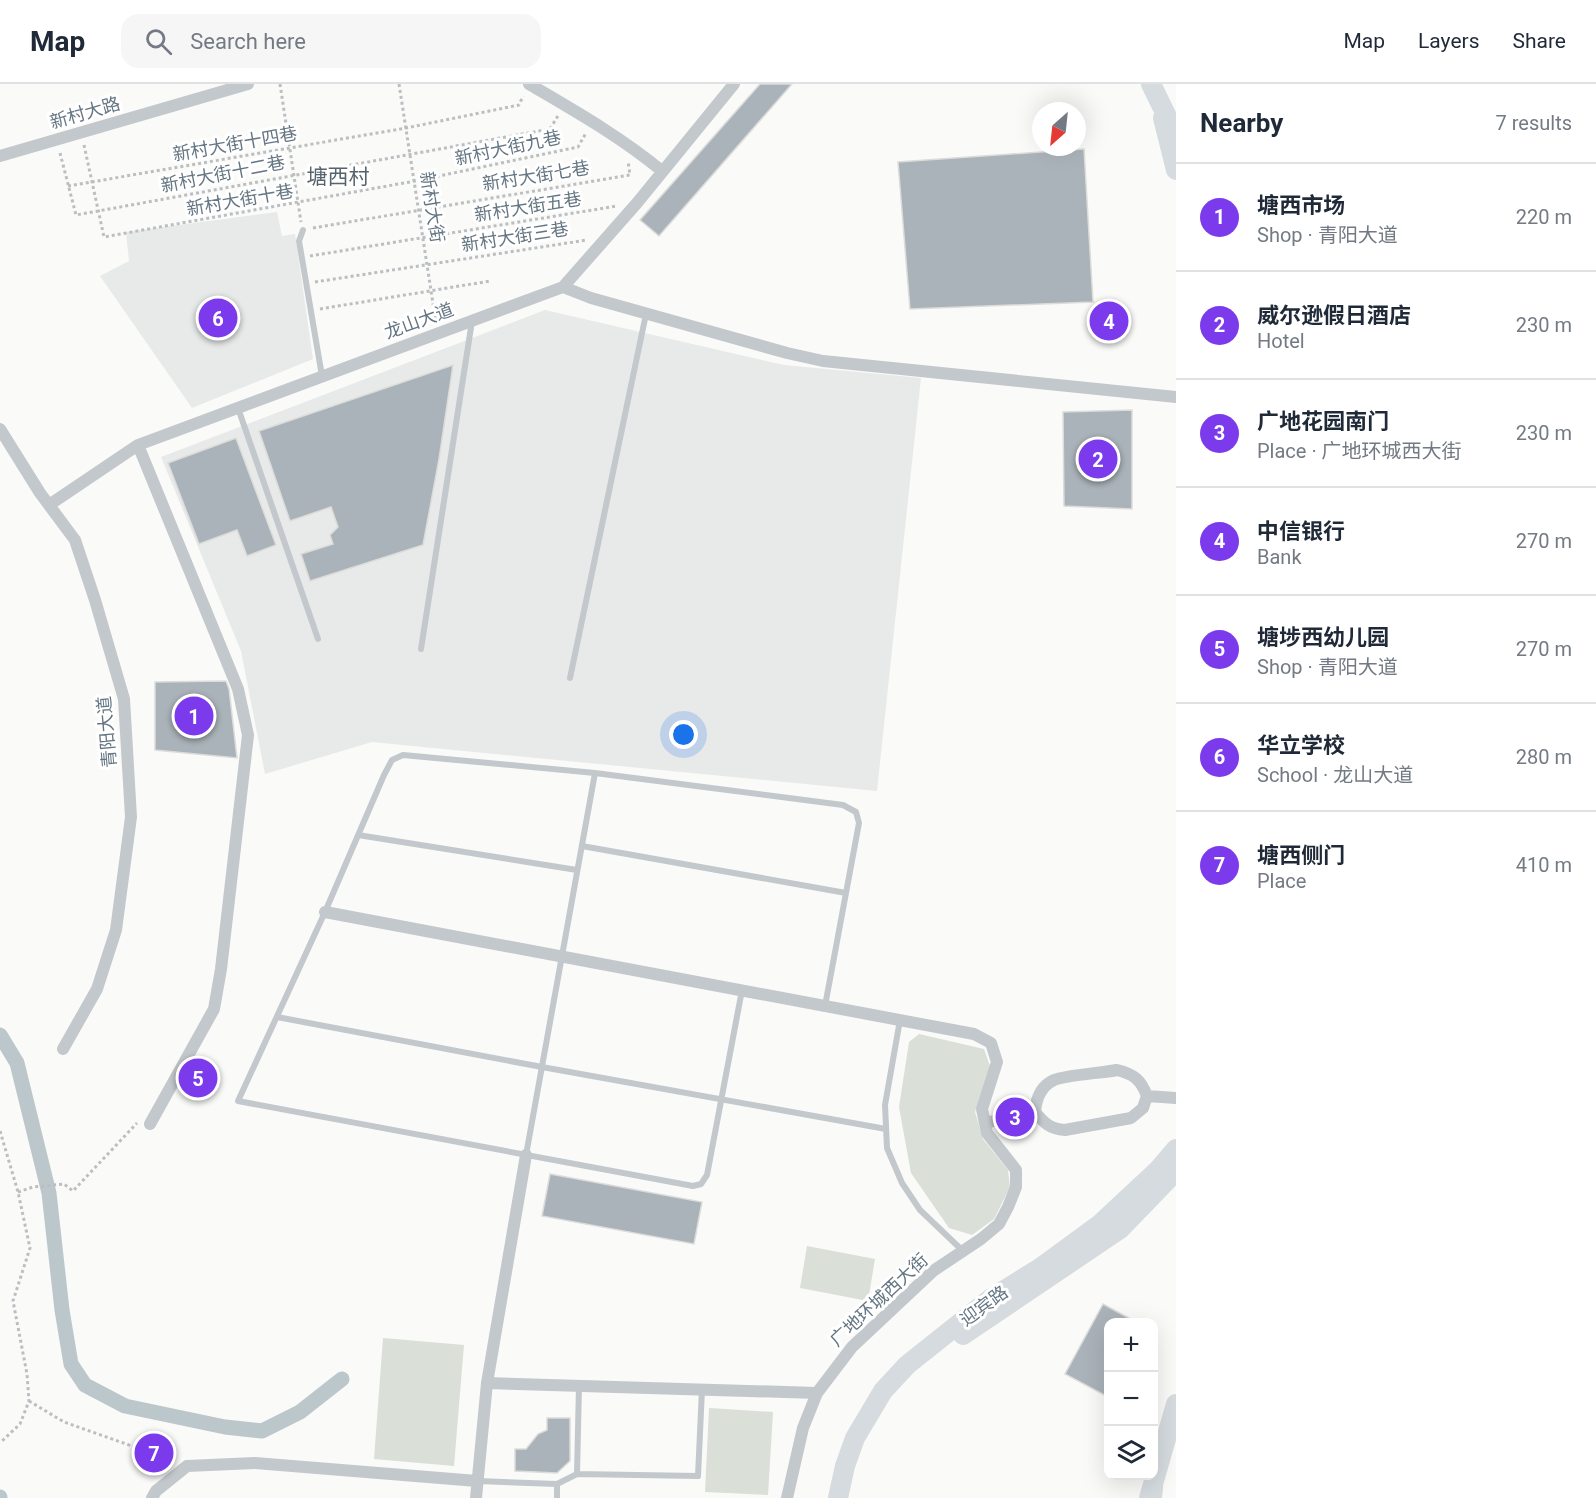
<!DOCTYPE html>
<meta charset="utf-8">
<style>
:root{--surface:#fff;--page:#f6f6f7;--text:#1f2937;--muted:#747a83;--line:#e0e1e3;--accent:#7c3aed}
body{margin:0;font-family:Roboto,"Noto Sans SC",sans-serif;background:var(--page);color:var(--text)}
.controls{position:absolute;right:18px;bottom:18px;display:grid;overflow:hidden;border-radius:12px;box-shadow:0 6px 24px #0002}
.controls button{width:54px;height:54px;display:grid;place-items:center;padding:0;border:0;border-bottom:2px solid var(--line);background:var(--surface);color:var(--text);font:30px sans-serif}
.compass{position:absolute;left:1032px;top:18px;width:54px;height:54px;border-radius:50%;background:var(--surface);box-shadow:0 6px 24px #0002;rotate:207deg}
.you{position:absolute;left:684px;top:651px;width:21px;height:21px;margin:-15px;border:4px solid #fff;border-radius:50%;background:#1a73e8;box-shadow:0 0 0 9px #1a73e833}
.badge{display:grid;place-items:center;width:39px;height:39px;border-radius:50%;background:var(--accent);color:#fff;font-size:20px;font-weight:700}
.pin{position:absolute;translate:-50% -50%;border:3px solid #fff;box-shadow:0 2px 6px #0006}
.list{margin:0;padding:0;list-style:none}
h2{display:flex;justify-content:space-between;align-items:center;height:78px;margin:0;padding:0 24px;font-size:26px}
h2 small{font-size:20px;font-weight:400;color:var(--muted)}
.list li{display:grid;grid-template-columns:39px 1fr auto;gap:18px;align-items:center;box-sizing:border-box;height:108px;padding:0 24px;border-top:2px solid var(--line)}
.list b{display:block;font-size:22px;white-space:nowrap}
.list p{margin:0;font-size:20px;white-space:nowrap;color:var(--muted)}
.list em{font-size:20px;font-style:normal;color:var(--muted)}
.icon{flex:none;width:33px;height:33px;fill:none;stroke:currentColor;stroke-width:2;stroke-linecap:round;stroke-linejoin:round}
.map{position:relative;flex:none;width:1176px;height:1414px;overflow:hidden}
header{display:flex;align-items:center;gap:36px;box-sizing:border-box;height:84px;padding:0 30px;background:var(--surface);border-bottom:2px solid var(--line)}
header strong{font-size:28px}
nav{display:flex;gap:33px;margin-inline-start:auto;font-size:21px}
.search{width:420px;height:54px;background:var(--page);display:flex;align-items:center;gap:15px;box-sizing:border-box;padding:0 21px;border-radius:18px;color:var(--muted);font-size:22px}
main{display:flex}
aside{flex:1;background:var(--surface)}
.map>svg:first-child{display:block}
</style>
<header>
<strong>Map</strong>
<div class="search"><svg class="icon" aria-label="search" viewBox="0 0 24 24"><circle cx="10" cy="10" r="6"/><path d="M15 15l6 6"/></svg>Search here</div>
<nav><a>Map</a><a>Layers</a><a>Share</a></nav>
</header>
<main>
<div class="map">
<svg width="1176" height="1414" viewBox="0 0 1176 1414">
<rect width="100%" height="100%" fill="#fafaf8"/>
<path fill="#e8e9e9" d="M277,128L282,152L295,150L313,275L192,324L100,192L129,177L126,148Z
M545,226L784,281L921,294L877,707L372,658L265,690L241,567L161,373Z"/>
<path fill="#dadfd7" d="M919,950L984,965L990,982L975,1028L983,1055L1008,1086L1010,1103L994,1135L972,1151L949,1144L911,1089L899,1023L909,958Z
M807,1162L875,1175L868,1217L800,1204Z
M383,1254L464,1261L454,1382L374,1375Z
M709,1324L773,1328L768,1411L705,1408Z"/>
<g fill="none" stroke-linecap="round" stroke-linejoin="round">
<path stroke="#bbc7cb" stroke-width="15" d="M0,951L17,979L49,1109L62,1226L71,1280L85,1301L125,1322L225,1343L262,1347L300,1328L342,1295
M0,1413V1414"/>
</g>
<path fill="#aab3b9" stroke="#dcdcda" stroke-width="1.5" d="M760,0H792L659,152L640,136Z
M1084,65L1093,218L910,225L898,78Z
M453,281L439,375L423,461L310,497L301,470L333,460L330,451L338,443L331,423L290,437L259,347Z
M1132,326V425L1064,422L1063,328Z
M236,354L276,461L247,472L237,446L199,460L168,379Z
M226,597L229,605L237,674L155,666V598Z
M550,1090L702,1118L694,1160L542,1132Z
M1103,1220L1138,1239H1108V1313L1065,1290Z
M547,1334H570V1377L557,1389L515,1387V1365H526L538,1350L547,1346Z"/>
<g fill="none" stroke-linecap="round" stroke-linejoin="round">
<path stroke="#bbbfc2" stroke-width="3" stroke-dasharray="3 3" stroke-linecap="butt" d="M280,0L301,138
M399,0L436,239
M84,61L104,153L415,97L578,63L586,49
M60,69L76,131L550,45L559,30
M68,102L406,44L519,21L523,12
M313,144L630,91L628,77
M310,172L617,122
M315,198L587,156
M320,225L490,197
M0,1047L18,1108L30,1164L13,1217L27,1290L29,1317L20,1340L1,1358
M18,1108L33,1103L64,1100L73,1107L137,1039
M29,1317L64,1338L174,1377"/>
<path stroke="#c3c8cc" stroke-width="6" d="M303,146L299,157L322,292
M238,324L318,555
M421,565L472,237
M570,594L646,230
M358,751L577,786
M582,762L846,809
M742,906L707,1091L701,1100L693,1102L238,1017L325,828L384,691L392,676L403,671L595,689L843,721L856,728L859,739L825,922
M277,933L542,983L886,1045
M900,936L885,1021L887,1064L902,1099L920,1126L963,1167
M526,1071L595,689
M577,1390L579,1301
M478,1397L557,1400L577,1390L698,1392L702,1305
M557,1414V1400"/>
<path stroke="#c3c8cc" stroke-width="12" d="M529,0C575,27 621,53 662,87
M0,72L248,0
M563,203L591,214L787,269L823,277L1176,313
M0,345L40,409L75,456L95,516L124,615L131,733L116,846L97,905L63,965
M138,361L238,605L248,651L221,885L214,925L150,1040
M49,421L138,361L563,203L637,119L734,0
M325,828L974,950L991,959L997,978L982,1025L987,1049L1016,1086V1103L1008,1123L999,1140L981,1155L933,1187L852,1263L817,1309L803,1344L787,1414
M1117,986C1134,990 1141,996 1147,1012L1143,1024L1131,1034L1065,1046C1050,1045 1044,1039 1035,1028C1036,1015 1041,1002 1054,996C1066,991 1102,989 1117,986Z
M1147,1012L1176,1014
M985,1039L1035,1028
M487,1299L817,1309
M152,1414L156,1407L187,1382L255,1379L477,1397
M476,1414L487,1299L526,1071"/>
<path stroke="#d6dbdf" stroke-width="20" d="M1163,34L1176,86
M963,1251L1120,1145L1176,1087
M838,1414L845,1382L855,1354L883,1307L907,1281L990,1215L1040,1184L1100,1140L1158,1086L1176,1065
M1149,1414L1176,1320"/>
<path stroke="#d6dbdf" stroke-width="20" d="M1151,0L1176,51
M1152,1414L1153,1404"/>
</g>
<g text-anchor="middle" stroke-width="6" stroke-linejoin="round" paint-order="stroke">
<g font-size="18" fill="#657683" stroke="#fff">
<text transform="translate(85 29) rotate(-16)" y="6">新村大路</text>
<text transform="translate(235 60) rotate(-10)" y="6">新村大街十四巷</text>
<text transform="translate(508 64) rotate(-12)" y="6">新村大街九巷</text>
<text transform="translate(223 90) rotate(-11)" y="6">新村大街十二巷</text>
<text transform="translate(536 92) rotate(-9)" y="6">新村大街七巷</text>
<text transform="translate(240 116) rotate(-10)" y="6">新村大街十巷</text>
<text transform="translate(432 123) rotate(81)" y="6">新村大街</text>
<text transform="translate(528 123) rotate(-9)" y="6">新村大街五巷</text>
<text transform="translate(515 153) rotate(-9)" y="6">新村大街三巷</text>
<text transform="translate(419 237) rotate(-20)" y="6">龙山大道</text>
<text transform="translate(107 648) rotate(-95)" y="6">青阳大道</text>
<text transform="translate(879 1216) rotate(-43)" y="6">广地环城西大街</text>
<text transform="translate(984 1222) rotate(-36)" y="6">迎宾路</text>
</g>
<g font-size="21" fill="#57646e" stroke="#fff">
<text x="338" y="100">塘西村</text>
</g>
</g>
</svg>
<div class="controls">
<button>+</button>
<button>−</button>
<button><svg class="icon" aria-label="layers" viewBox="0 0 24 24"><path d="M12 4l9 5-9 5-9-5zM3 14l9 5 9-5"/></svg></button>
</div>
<svg class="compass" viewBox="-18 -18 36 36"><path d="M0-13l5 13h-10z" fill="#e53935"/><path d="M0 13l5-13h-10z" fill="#747a83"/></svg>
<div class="you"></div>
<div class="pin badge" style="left:194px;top:632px">1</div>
<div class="pin badge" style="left:1098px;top:375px">2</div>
<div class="pin badge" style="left:1015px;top:1033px">3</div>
<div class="pin badge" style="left:1109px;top:237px">4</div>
<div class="pin badge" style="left:198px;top:994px">5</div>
<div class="pin badge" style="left:218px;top:234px">6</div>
<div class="pin badge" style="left:154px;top:1369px">7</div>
</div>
<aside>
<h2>Nearby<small>7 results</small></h2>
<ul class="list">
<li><span class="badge">1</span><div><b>塘西市场</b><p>Shop · 青阳大道</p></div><em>220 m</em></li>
<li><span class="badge">2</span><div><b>威尔逊假日酒店</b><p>Hotel</p></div><em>230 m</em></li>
<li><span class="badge">3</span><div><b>广地花园南门</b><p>Place · 广地环城西大街</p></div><em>230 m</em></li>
<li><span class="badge">4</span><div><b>中信银行</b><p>Bank</p></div><em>270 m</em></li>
<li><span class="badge">5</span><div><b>塘埗西幼儿园</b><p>Shop · 青阳大道</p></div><em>270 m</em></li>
<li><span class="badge">6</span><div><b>华立学校</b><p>School · 龙山大道</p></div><em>280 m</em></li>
<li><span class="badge">7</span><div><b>塘西侧门</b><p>Place</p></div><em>410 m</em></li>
</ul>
</aside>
</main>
